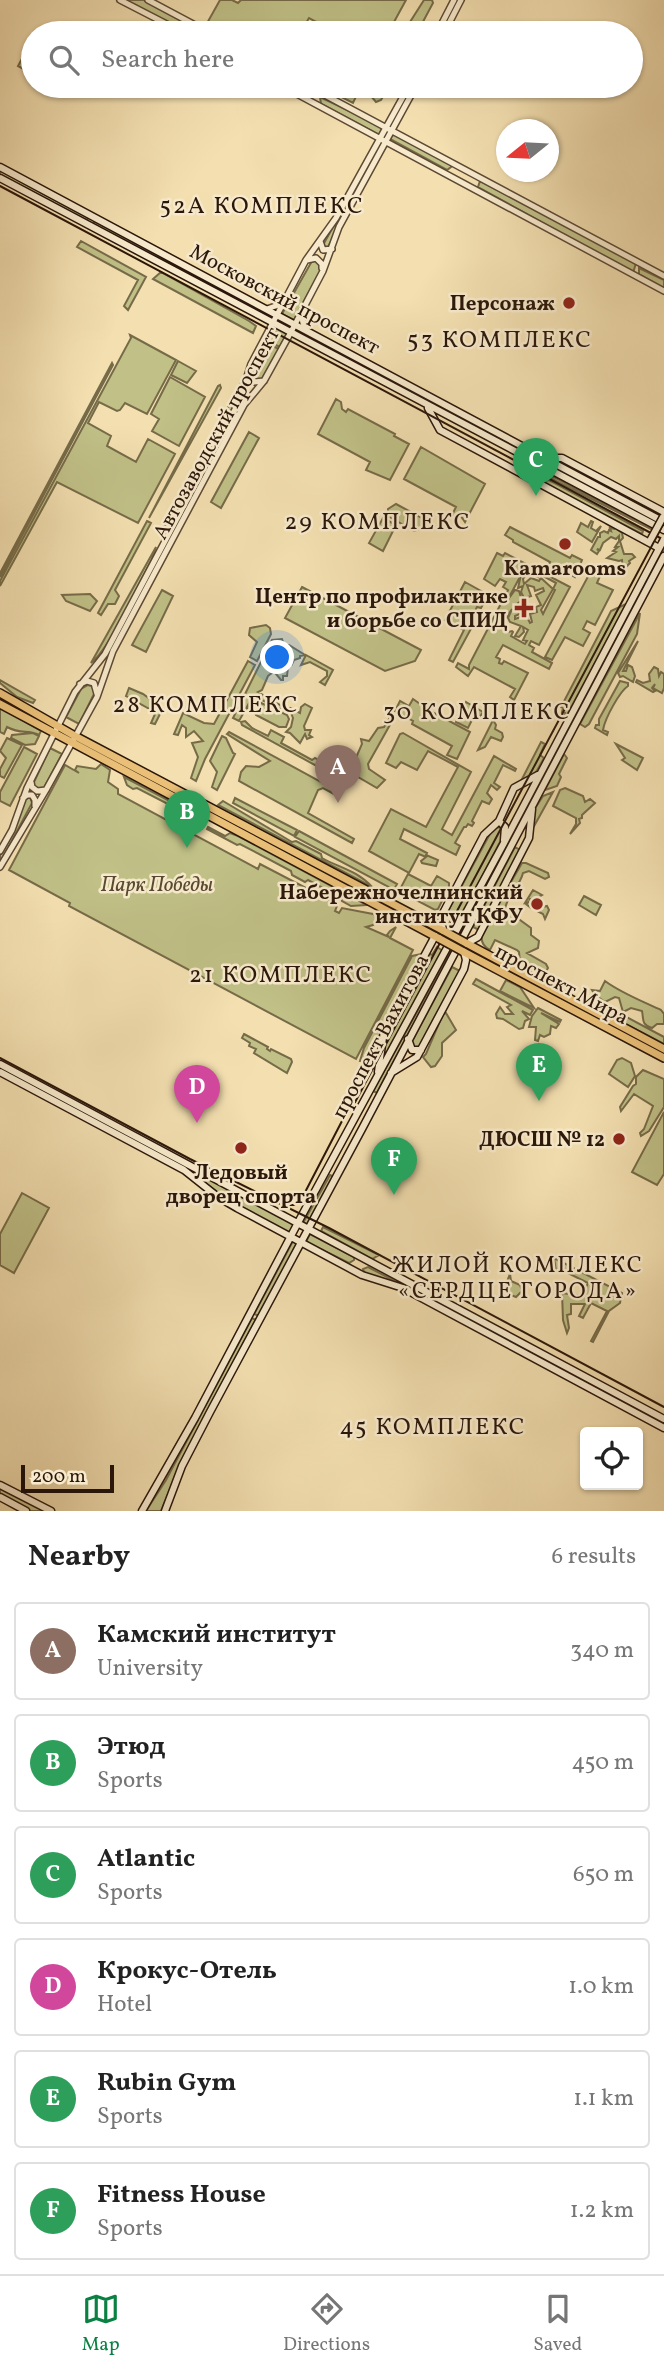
<!DOCTYPE html>
<meta charset="utf-8">
<style>
:root{--surface:#fff;--page:#f6f6f6;--text:#222;--muted:#767676;--line:#e0e0e0;--accent:#0b8043}
body{margin:0;font-family:Vollkorn,serif;background:var(--page);color:var(--text)}
.controls{position:absolute;right:21px;bottom:21px;display:grid;overflow:hidden;border-radius:7px;box-shadow:0 2px 5px #0004}
.controls button{width:63px;height:63px;display:grid;place-items:center;padding:0;border:0;border-bottom:2px solid var(--line);background:var(--surface);color:var(--text);font:35px sans-serif}
.compass{position:absolute;left:496px;top:119px;width:63px;height:63px;border-radius:50%;background:var(--surface);box-shadow:0 2px 5px #0004;rotate:252deg}
.scale{position:absolute;left:21px;bottom:18px;width:93px;box-sizing:border-box;padding-left:7px;border:4px solid #2b160a;border-top:0;font-size:19px;line-height:24px;white-space:nowrap;color:#2b160a;-webkit-text-stroke:5px #f7eacc;paint-order:stroke}
.you{position:absolute;left:278px;top:658px;width:24px;height:24px;margin:-18px;border:5px solid #fff;border-radius:50%;background:#1a73e8;box-shadow:0 0 0 10px #1a73e833}
.badge{display:grid;place-items:center;width:46px;height:46px;border-radius:50%;background:var(--accent);color:#fff;font-size:23px;font-weight:700}
.pin{position:absolute;translate:-50% -58px;filter:drop-shadow(0 2px 4px #0008)}
.pin::after{content:'';position:absolute;top:37px;width:24px;height:21px;background:inherit;clip-path:polygon(0 0,100% 0,50% 100%)}
.list{margin:0;padding:0;list-style:none}
h2{display:flex;justify-content:space-between;align-items:center;height:91px;margin:0;padding:0 28px;font-size:30px}
h2 small{font-size:23px;font-weight:400;color:var(--muted)}
.list li{display:grid;grid-template-columns:46px 1fr auto;gap:21px;align-items:center;box-sizing:border-box;height:98px;margin:0 14px 14px;padding:0 14px;border:2px solid var(--line);border-radius:7px}
.list b{display:block;font-size:26px;white-space:nowrap}
.list p{margin:0;font-size:23px;white-space:nowrap;color:var(--muted)}
.list em{font-size:23px;font-style:normal;color:var(--muted)}
.icon{flex:none;width:38px;height:38px;fill:none;stroke:currentColor;stroke-width:2;stroke-linecap:round;stroke-linejoin:round}
.map{position:relative;flex:none;width:664px;height:1511px;overflow:hidden}
.search{position:absolute;background:var(--surface);box-shadow:0 2px 5px #0004;left:21px;right:21px;top:21px;height:77px;display:flex;align-items:center;gap:18px;box-sizing:border-box;padding:0 24px;border-radius:38px;color:var(--muted);font-size:26px}
.sheet{height:763px;background:var(--surface)}
nav{display:flex;justify-content:space-around;align-items:center;box-sizing:border-box;height:98px;border-top:2px solid var(--line);background:var(--surface);font-size:19px;color:var(--muted)}
nav a{display:grid;justify-items:center;gap:4px}
nav .on{color:var(--accent)}
.map>svg:first-child{display:block}
</style>
<div class="map">
<svg width="664" height="1511" viewBox="0 0 664 1511">
<rect width="100%" height="100%" fill="#f3dfb0"/>
<filter id="stains"><feTurbulence type="fractalNoise" baseFrequency=".00286" numOctaves="4"/><feColorMatrix values="0 0 0 0 .2 0 0 0 0 .09 0 0 0 0 .02 0 0 0 .5 -.17"/></filter>
<radialGradient id="worn" r=".72"><stop offset=".6" stop-color="#630" stop-opacity="0"/><stop offset="1" stop-color="#630" stop-opacity=".3"/></radialGradient>
<path fill="#c0c087" stroke="#766b48" stroke-width="2" fill-rule="evenodd" d="M123,0H144L204,33H187Z
M220,0H232L238,3L241,0H406L388,33H337L309,18L300,33H221L206,25Z
M424,0H432L433,3L417,33H403Z
M30,44L33,46V74L18,66Z
M320,86H361L353,103Z
M376,86H389L381,100L376,102L371,96Z
M320,97L383,127L379,135L321,104Z
M393,133L451,165V167L447,170L390,139Z
M381,141L382,142L327,249L323,245Z
M0,170L89,218L87,219V222L0,175Z
M480,181L636,263L633,273L478,187Z
M94,221L228,291V293L226,294L93,225Z
M81,241L146,277L128,310L124,306L138,280L77,247Z
M312,261H318L321,270L294,320L282,314Z
M639,268L664,280V289L639,274Z
M161,272L249,321L256,326L253,333L153,279Z
M275,327L287,333L280,347L267,341Z
M296,327L386,376L384,379L294,332Z
M130,335L176,360L147,414L125,403L120,410L117,411L99,402L88,423L111,436L107,446L136,462L148,439L175,454L138,523L57,482L0,586V581L131,338Z
M266,343L279,349L262,379L256,380L251,375L252,370Z
M178,361L196,371L187,383L171,375Z
M112,363L113,365L0,577V573Z
M170,377L205,397L179,446L152,431L159,419L151,414Z
M242,381L237,400L167,532L163,529Z
M220,385L221,388L149,518L218,386Z
M336,399L341,402L342,409L346,412L348,409L395,434L394,436L409,444L390,480L366,470L370,462L318,434Z
M249,432L259,438L221,508L211,502Z
M421,447L485,484L465,522L460,515L458,518L452,515L456,507L404,479Z
M554,477L653,530L550,478Z
M549,480L643,531L642,534L540,482Z
M396,504L422,518L424,523L421,529L414,531L388,516V509Z
M383,518L396,525L383,551L369,543Z
M147,521L151,523L115,590L119,596L115,604H108L101,615L98,613Z
M591,521L593,522L591,528L596,531L601,526L592,542L577,532L581,523L588,527Z
M609,522L619,527L618,530L622,533L623,538L620,541L624,554H632L635,557L629,561L630,563L623,570L622,560L619,561L607,558L616,552L613,551L618,547H615L619,541V536L616,539L611,537L603,543L600,550L597,549L599,551L597,554L591,550L598,537H600V533L604,531L608,533L609,530L611,531L610,528L615,529L607,524Z
M510,527L570,558L572,555L582,560L575,577L556,567L554,570L548,566L550,562L513,542V540L505,535Z
M156,547L152,559C139,583 110,649 91,663Z
M664,549L647,587L461,936L506,846Z
M497,553L503,556L505,553L570,587L539,645L531,641L529,645L534,648L532,652L552,663L549,669L503,645L496,657L500,659L499,663L502,664L504,661L528,673L514,700L510,697L515,689L474,667L468,676L456,667L458,663L469,669V665L508,590L503,587L506,582L500,579L495,586L484,579ZM528,572L538,577L536,572L556,583L553,589L555,590L543,614L541,610L553,589L541,578L539,581L531,578L524,584L523,579ZM521,575L518,588L523,586L521,592L524,598L531,596L527,585L534,587L535,591L543,588L544,591L536,595L541,605L536,607L537,612L530,614L532,622L530,623L526,615L515,619V616L522,613L518,603L522,601L519,591L515,590L507,601ZM512,609L508,618L510,622L521,626L515,636L519,637L524,632L523,627L528,630L523,640L527,641L525,644L511,636L513,632L512,631L508,632L504,627L495,625L499,617L498,622L502,623Z
M592,569L600,576L597,583L613,590L595,625L587,621L583,629L590,633L583,646L565,637L552,660L545,657Z
M465,582L488,595L481,608L477,607L469,623L473,625L453,662L449,660L464,630L445,620Z
M302,587L421,650L415,661L385,671L285,618Z
M162,590L173,596L146,652L132,645Z
M90,594L97,601L90,611L66,601L62,595Z
M626,604L566,717L564,716L565,713L562,712L563,708L561,707L608,617L611,611Z
M640,613L637,634L589,724L585,727L580,724Z
M266,625L270,628L271,634L257,661L250,657L257,642L249,635L250,628Z
M282,639L284,645H289L305,655L300,656V658L294,660L292,664L289,660L292,654L285,652L287,658L282,659L275,665L282,663L286,664L283,668L288,667L287,676H283V680H281L276,674L280,669H277L268,676L262,690L258,692L285,708L280,709L258,698L256,699L248,712L246,711L253,696L239,721L233,718L272,640Z
M638,641L623,671H626L628,665L632,667L635,676L633,682L623,676L620,677L618,673Z
M306,655L333,670L325,685L320,682L327,676V671L310,662L301,665Z
M248,661L255,665L205,759L196,781L191,778L198,757L192,743L203,741L194,731L186,737V728L182,725L178,735L174,734L183,713L204,723L214,724Z
M654,667L658,669L659,676L661,672L664,674V688L662,693L653,688L655,684L652,688L655,691L653,692L636,682L637,680L643,683L650,681L649,674Z
M0,680L35,700L33,703L17,697L0,683Z
M620,681L628,683V686C620,691 605,718 603,730L608,732L607,735L595,728L596,725H599V719Z
M88,685L94,687L95,692L79,724L66,717L81,689Z
M129,688L143,694L161,707L162,710L155,724L151,723L155,714L153,711L126,696Z
M413,699L430,711L470,732L457,759L447,755L452,746L412,724L413,721L395,711L400,701L409,706Z
M259,702L287,715L289,719L286,727H279L256,715L253,707Z
M466,702L483,712L479,718L474,716L468,728L456,722Z
M305,704L312,708L304,726L305,730H311L309,735L312,737L307,739L305,734L300,743L290,733L286,732L291,727L293,718L291,713L285,711L290,708L300,713L301,707Z
M0,707L41,731L39,735C27,729 22,735 7,727L4,734L0,732Z
M389,719L391,723L368,764L369,769L385,780L377,788L341,767L355,760L362,744L361,739L369,741L378,728L384,727Z
M493,720L496,725L495,729L502,733L503,737L501,741L491,737L485,747L478,750Z
M245,721L252,728L268,736L271,730L284,737L281,743L312,760L315,758L336,770L333,775L242,725L241,722Z
M229,732L334,789V794L323,788L318,790L308,813L354,839L352,843L239,781L241,772L246,766L259,767L270,761L227,734Z
M33,733L39,736L35,744L25,745L11,738L12,735Z
M403,733L471,772L442,829L452,835L494,756L516,769L515,771L503,765L494,783L500,787L497,790L491,785L487,793L492,799L489,804L482,801L472,821L474,823L472,826L468,824L466,827H464L455,843L460,846L456,855L404,829L400,839L427,853L426,855L438,860L436,866L422,863L421,861L426,857L419,854L409,873L369,851L391,809L426,827L458,767L428,751L417,770L401,762L396,768L386,763L400,734Z
M222,736L226,738L233,753L235,754L217,790L212,787L217,772L210,761Z
M7,738L22,745L4,778L0,776V769L6,758L0,751Z
M541,742L545,744L540,755L544,758L535,774L521,781Z
M616,744L643,758L637,770L622,760L625,758Z
M24,747L37,754L10,806L0,801V792Z
M50,748L62,754L44,788L39,790L33,786L34,782Z
M564,754L567,758L559,774L561,777L557,786L545,790Z
M117,761L441,933L440,935L116,763Z
M101,764L110,770L108,782L118,789V794L258,869L260,864L333,902L337,906L335,911L339,913L342,908L373,914L381,919L373,925L366,927L389,937L387,935L390,931L396,927L390,938L413,950L356,1059L69,906L70,903L9,870L65,765L79,773L75,770L77,766L96,769Z
M124,777L187,810L185,814L182,815L170,808L168,804L137,788L133,789L127,785Z
M565,788L583,796L585,802L590,799L595,803L582,815V818L579,819L580,823L570,834L576,824V818L553,806L560,790Z
M553,792L533,828L534,810L543,796Z
M30,797L32,803L0,863V854L13,830L24,798Z
M235,798L297,830L294,836L233,803Z
M223,801L292,842L296,841L321,854L322,858C340,868 358,871 372,887L218,805Z
M208,827L225,836L230,833L238,836L367,905L351,906L342,901L341,898L308,880L305,882L292,875L291,871L240,844L237,845L207,829Z
M496,827L502,828L503,836L455,929L448,925L453,917L447,913L491,832Z
M299,831L397,884L394,890L295,837Z
M515,847L520,850L479,930L473,927Z
M522,863H526L548,873L549,877L545,879L529,871L523,873C520,886 507,896 505,909L531,928V935L539,941L538,948L527,953L546,964L548,968L543,976L539,970L531,971L522,962H520L519,952L517,950L495,940L490,950C474,942 484,923 496,915L497,906Z
M408,874L431,886L437,876L449,883V887L438,909L435,910L399,891Z
M533,890L542,895L534,900L530,899L529,902L538,899L539,903L543,902V907L547,906L549,910L545,919L543,914L537,911L534,906L531,908L526,904L529,902L525,903Z
M584,896L601,905L596,915L579,905Z
M465,946L664,1053V1054L464,948Z
M437,947L443,951L380,1066L386,1031L428,953L432,955Z
M452,949L453,950L382,1083L377,1093L373,1091Z
M422,954L366,1062L360,1061L364,1048L412,956Z
M452,967L460,971L419,1049L415,1050L411,1043Z
M476,979L533,1010L530,1015L522,1011L529,1019L525,1021L523,1028L519,1029L503,1019L497,1018L496,1014L500,1007L505,1014H513L507,1007L511,1005L473,984Z
M506,980L520,987L534,1008L500,991Z
M605,981C621,993 644,1002 661,1010L664,1014V1024H657L652,1028C641,1024 644,1021 642,1011L631,1008L623,1012L619,998L615,997L605,1002L595,995L592,990L600,991Z
M604,1005L664,1037V1044L601,1011Z
M538,1008L561,1020L560,1022L541,1013L559,1024L556,1028L551,1026L550,1034L544,1037L540,1035L538,1041L535,1040L536,1027H529L532,1016Z
M446,1013L456,1030L442,1043V1056L435,1066L431,1067L423,1057L426,1054L443,1014Z
M244,1034L268,1047L267,1049L270,1051L271,1049L291,1059L292,1062L287,1073L254,1053L256,1049L249,1046L250,1043L242,1038Z
M622,1058L631,1063L635,1076L628,1087L609,1074L617,1060Z
M0,1067L228,1189L224,1197L183,1167L0,1070Z
M643,1070L664,1079V1107L649,1131L641,1136L640,1133L644,1129L653,1106L634,1094L621,1111L620,1107L633,1086L636,1084V1077Z
M664,1112V1174L657,1185L632,1172Z
M330,1175L334,1177L308,1225L303,1223Z
M22,1193L49,1208L14,1273L0,1265V1234Z
M234,1193L295,1224L290,1234L230,1201L229,1196Z
M323,1227L379,1255L372,1259L321,1231Z
M310,1234L354,1257V1260L349,1263L306,1242Z
M293,1241L298,1244L259,1316L254,1314Z
M554,1258L622,1293L620,1303L609,1311L593,1342L591,1341L607,1311L591,1303L583,1318L579,1316L585,1304H571V1314L567,1315L569,1328L567,1333L563,1320L562,1293L582,1296L588,1283L566,1272H556Z
M368,1267L664,1422V1425L405,1287L365,1274L363,1269Z
M510,1274L511,1281L520,1285L522,1291L516,1297L508,1294L504,1289Z
M252,1318L256,1320L180,1465L161,1511H146L166,1480Z
M0,1487L45,1511H31L0,1495Z"/>
<g fill="none" stroke-linecap="round" stroke-linejoin="round">
<g stroke="#5d4834" stroke-width="8">
<path id="tertiary" d="M120,0L184,33
M148,0L210,33
M437,33L454,0
M444,33L461,0
M282,86L664,291
M308,86L664,276
M293,91H299L301,86
M320,241L323,250L332,249
M307,260L316,258L322,264V268
M267,309L284,303
M301,313L303,323L307,329
M249,373L254,382L264,381
M80,684L87,681L94,683L97,694
M31,782L32,787L37,791L46,790
M23,798L27,795H32L35,800V806
M0,851L12,830L27,788L75,692L105,654L239,402L251,364L306,260L336,218L409,86
M0,867L46,790L97,697L113,651L244,405L264,381L291,332L323,271L339,227L416,86"/>
</g>
<g stroke="#2b160a" stroke-width="9">
<path id="secondary" d="M0,167L664,522
M0,178L664,530
M428,408L440,430L659,548
M546,458H562L664,512
M499,821L505,827L504,840
M444,931L441,924L442,915L484,835L499,821L514,788L538,775
M467,943L478,937L529,838L532,809
M408,1039L412,1050H421
M0,1064L664,1419
M0,1072L184,1170L218,1197L237,1208L362,1275L403,1288L664,1428
M378,1072L384,1031L435,936
M391,1073L417,1057L464,969L466,960L464,952
M0,1485L51,1511
M0,1497L26,1511
M142,1511L195,1418L301,1217L504,843L662,543
M165,1511L182,1466L210,1412L363,1127L664,556"/>
</g>
<g stroke="#2b160a" stroke-width="10">
<path id="primary" d="M0,693L75,736L444,931
M0,704L440,939
M466,943L664,1049
M462,951L664,1058"/>
</g>
<use href="#tertiary" stroke="#f7eacc" stroke-width="5"/>
<use href="#secondary" stroke="#f7eacc" stroke-width="6"/>
<use href="#primary" stroke="#eac078" stroke-width="7"/>
<path stroke="#2b160a" stroke-width="2" d="M0,186L664,540
M0,1058L190,1159L329,1228L664,1407
M283,1205H294L301,1200L342,1121L353,1106L664,523"/>
<g stroke="#2b160a" stroke-width="9" stroke-linecap="butt">
<path id="secondary-bridge" d="M651,539L663,517
M662,543L664,539"/>
</g>
<g stroke="#2b160a" stroke-width="10" stroke-linecap="butt">
<path id="primary-bridge" d="M444,931L466,943
M440,939L462,951"/>
</g>
<use href="#secondary-bridge" stroke="#f7eacc" stroke-width="6"/>
<use href="#primary-bridge" stroke="#eac078" stroke-width="7"/>
</g>
<g fill="#8f2418" stroke="#f7eacc" stroke-width="2.5">
<circle cx="569" cy="303" r="7"/>
<circle cx="565" cy="544" r="7"/>
<path d="M520.5 597.5h7v7h7v7h-7v7h-7v-7h-7v-7h7z"/>
<circle cx="537" cy="904" r="7"/>
<circle cx="619" cy="1139" r="7"/>
<circle cx="241" cy="1148" r="7"/>
</g>
<g text-anchor="middle" stroke-width="5" stroke-linejoin="round" paint-order="stroke">
<g font-size="21" fill="#2b160a" stroke="#f7eacc">
<text transform="translate(285 299) rotate(28)" y="7">Московский проспект</text>
<text transform="translate(216 433) rotate(-61)" y="7">Автозаводский проспект</text>
<text transform="translate(562 984) rotate(28)" y="7">проспект Мира</text>
<text transform="translate(380 1036) rotate(-62)" y="7">проспект Вахитова</text>
</g>
<g font-size="21" font-weight="bold" fill="#2b160a" stroke="#f7eacc" text-anchor="end">
<text x="555" y="310">Персонаж</text>
<text x="565" y="575" text-anchor="middle">Kamarooms</text>
<text x="508" y="603">Центр по профилактике<tspan x="508" dy="24">и борьбе со СПИД</tspan></text>
<text x="523" y="899">Набережночелнинский<tspan x="523" dy="24">институт КФУ</tspan></text>
<text x="605" y="1146">ДЮСШ № 12</text>
<text x="241" y="1179" text-anchor="middle">Ледовый<tspan x="241" dy="24">дворец спорта</tspan></text>
</g>
<g font-size="21" font-style="italic" fill="#584930" stroke="#f7eacc">
<text x="157" y="891">Парк Победы</text>
</g>
<g font-size="23" letter-spacing="2" fill="#2b160a" stroke="#f7eacc">
<text x="518" y="1272">ЖИЛОЙ КОМПЛЕКС<tspan x="518" dy="26">«СЕРДЦЕ ГОРОДА»</tspan></text>
</g>
<g font-size="24" letter-spacing="2" fill="#2b160a" stroke="#f7eacc">
<text x="262" y="213">52А КОМПЛЕКС</text>
<text x="500" y="347">53 КОМПЛЕКС</text>
<text x="378" y="529">29 КОМПЛЕКС</text>
<text x="206" y="712">28 КОМПЛЕКС</text>
<text x="477" y="719">30 КОМПЛЕКС</text>
<text x="281" y="982">21 КОМПЛЕКС</text>
<text x="433" y="1434">45 КОМПЛЕКС</text>
</g>
</g>
<rect width="100%" height="100%" filter="url(#stains)"/>
<rect width="100%" height="100%" fill="url(#worn)"/>
</svg>
<div class="controls">
<button><svg class="icon" aria-label="locate" viewBox="0 0 24 24"><circle cx="12" cy="12" r="6"/><path d="M12 2v4M12 18v4M2 12h4M18 12h4"/></svg></button>
</div>
<svg class="compass" viewBox="-18 -18 36 36"><path d="M0-13l5 13h-10z" fill="#e53935"/><path d="M0 13l5-13h-10z" fill="#767676"/></svg>
<div class="scale">200 m</div>
<div class="you"></div>
<div class="pin badge" style="left:338px;top:803px;background:#8d6e63">A</div>
<div class="pin badge" style="left:187px;top:848px;background:#2e9e5b">B</div>
<div class="pin badge" style="left:536px;top:496px;background:#2e9e5b">C</div>
<div class="pin badge" style="left:197px;top:1123px;background:#d1479c">D</div>
<div class="pin badge" style="left:539px;top:1101px;background:#2e9e5b">E</div>
<div class="pin badge" style="left:394px;top:1195px;background:#2e9e5b">F</div>
<div class="search"><svg class="icon" aria-label="search" viewBox="0 0 24 24"><circle cx="10" cy="10" r="6"/><path d="M15 15l6 6"/></svg>Search here</div>
</div>
<section class="sheet">
<h2>Nearby<small>6 results</small></h2>
<ul class="list">
<li><span class="badge" style="background:#8d6e63">A</span><div><b>Камский институт</b><p>University</p></div><em>340 m</em></li>
<li><span class="badge" style="background:#2e9e5b">B</span><div><b>Этюд</b><p>Sports</p></div><em>450 m</em></li>
<li><span class="badge" style="background:#2e9e5b">C</span><div><b>Atlantic</b><p>Sports</p></div><em>650 m</em></li>
<li><span class="badge" style="background:#d1479c">D</span><div><b>Крокус-Отель</b><p>Hotel</p></div><em>1.0 km</em></li>
<li><span class="badge" style="background:#2e9e5b">E</span><div><b>Rubin Gym</b><p>Sports</p></div><em>1.1 km</em></li>
<li><span class="badge" style="background:#2e9e5b">F</span><div><b>Fitness House</b><p>Sports</p></div><em>1.2 km</em></li>
</ul>
</section>
<nav>
<a class="on"><svg class="icon" aria-label="map" viewBox="0 0 24 24"><path d="M3 6l6-2 6 2 6-2v14l-6 2-6-2-6 2zM9 4v14M15 6v14"/></svg>Map</a>
<a><svg class="icon" aria-label="directions" viewBox="0 0 24 24"><path d="M12 3l9 9-9 9-9-9zM9 14v-3h6M13 9l2 2-2 2"/></svg>Directions</a>
<a><svg class="icon" aria-label="saved" viewBox="0 0 24 24"><path d="M7 4h10v16l-5-4-5 4z"/></svg>Saved</a>
</nav>
